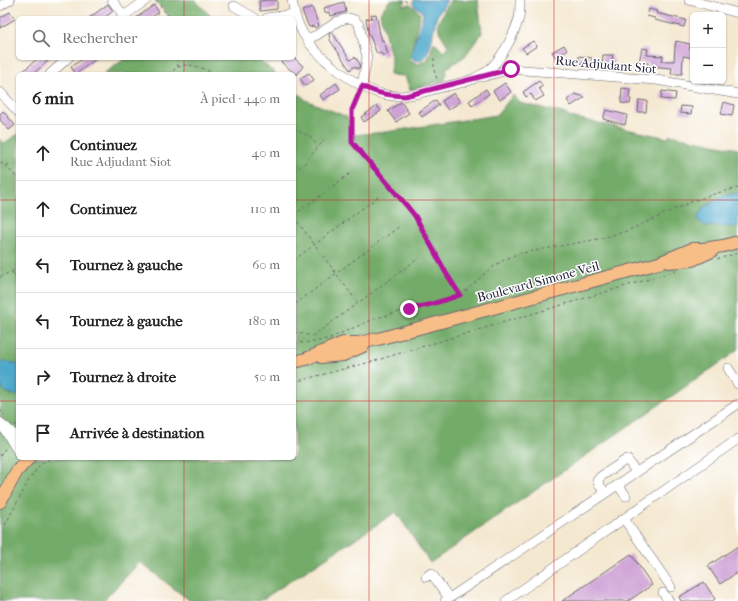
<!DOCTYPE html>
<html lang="fr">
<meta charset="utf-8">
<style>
:root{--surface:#fff;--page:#f6f6f6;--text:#222;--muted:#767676;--line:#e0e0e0}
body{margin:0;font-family:"IM FELL French Canon",serif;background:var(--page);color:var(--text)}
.controls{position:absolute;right:12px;top:12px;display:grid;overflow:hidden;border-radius:6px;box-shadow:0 1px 3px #0004}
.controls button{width:36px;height:36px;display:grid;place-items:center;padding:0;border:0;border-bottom:1px solid var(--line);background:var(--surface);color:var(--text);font:20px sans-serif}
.stop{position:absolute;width:12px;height:12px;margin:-9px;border:3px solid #b5179e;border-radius:50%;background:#fff}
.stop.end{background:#b5179e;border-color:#fff;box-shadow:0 1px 4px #0008}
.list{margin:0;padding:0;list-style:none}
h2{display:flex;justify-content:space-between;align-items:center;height:52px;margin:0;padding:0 16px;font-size:17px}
h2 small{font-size:13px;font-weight:400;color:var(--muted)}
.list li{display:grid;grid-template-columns:26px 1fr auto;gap:12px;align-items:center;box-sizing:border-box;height:56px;padding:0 16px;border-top:1px solid var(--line)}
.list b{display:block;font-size:15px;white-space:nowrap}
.list p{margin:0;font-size:13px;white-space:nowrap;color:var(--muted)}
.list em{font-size:13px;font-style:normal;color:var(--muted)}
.icon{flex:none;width:22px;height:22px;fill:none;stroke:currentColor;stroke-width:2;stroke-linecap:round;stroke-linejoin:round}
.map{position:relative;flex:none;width:738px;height:601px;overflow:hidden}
.search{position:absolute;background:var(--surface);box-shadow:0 1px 3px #0004;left:16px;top:16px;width:280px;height:44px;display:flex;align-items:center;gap:10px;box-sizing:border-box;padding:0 14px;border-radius:6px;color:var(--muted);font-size:15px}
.panel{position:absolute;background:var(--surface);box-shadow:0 1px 3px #0004;left:16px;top:72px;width:280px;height:388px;border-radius:6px}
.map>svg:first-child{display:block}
</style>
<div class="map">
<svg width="738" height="601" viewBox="0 0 738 601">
<rect width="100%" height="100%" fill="#fff"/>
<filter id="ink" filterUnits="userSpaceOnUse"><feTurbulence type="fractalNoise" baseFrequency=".025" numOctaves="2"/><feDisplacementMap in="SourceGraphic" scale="8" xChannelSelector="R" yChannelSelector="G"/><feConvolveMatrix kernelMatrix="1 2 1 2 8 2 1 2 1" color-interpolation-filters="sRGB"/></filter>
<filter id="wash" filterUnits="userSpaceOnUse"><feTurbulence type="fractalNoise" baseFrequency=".012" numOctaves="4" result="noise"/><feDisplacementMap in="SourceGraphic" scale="16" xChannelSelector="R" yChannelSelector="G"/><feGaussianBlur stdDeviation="0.9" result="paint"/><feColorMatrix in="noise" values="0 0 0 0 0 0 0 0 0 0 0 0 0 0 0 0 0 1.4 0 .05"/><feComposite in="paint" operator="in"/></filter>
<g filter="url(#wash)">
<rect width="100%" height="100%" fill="#f4e8d0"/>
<path fill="#73ab69" stroke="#4a6652" d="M155,0H195L213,18H170Z
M390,0H406L403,6L410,4L420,13L410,61L419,64L428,59L434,42L443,52L448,46L439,31L438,23L450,0H478L482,33L465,56L447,68L445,80L410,90L405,76L390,75L391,56L386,38L380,13Z
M126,58H257L276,74H103Z
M294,90L306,100L347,117L353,135L386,132L497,115L513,95L520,103L563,113L570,117L668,138L670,135L738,149V349L727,358L430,563L396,512L260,601H190L140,562L103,601H0V139L4,143L18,134V458H294Z"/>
<path fill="#4ea8cb" stroke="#386583" d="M414,0H447C445,5 441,9 438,14C431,29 435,50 420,61L414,60L411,56L414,42L416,38L423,14L421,10L415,7L413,3Z
M738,193V226L733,227L705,226L697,219L703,208L722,196Z
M0,362H8L18,364V396L5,392L0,385Z"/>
<g id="blocks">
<path fill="#cea2d5" d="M269,0H277V9L260,11L259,1Z
M344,2L346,12L330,16L329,12L325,13L324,8Z
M108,4L113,11L104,18H89Z
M154,5L159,12L151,18H136Z
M312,7L319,26L315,28L314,26L309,27L302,11Z
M649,9L657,11L656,13L686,20L684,27L655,20V18L647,16Z
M10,12L15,19L0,28V18Z
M376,14L380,34L382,41L383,40L387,50H386L388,54L383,56L381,53L377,54L370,36H369L366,19L372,18L371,15Z
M332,32L350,60L355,57L360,64L359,68L357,69L355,66L350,70L330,40L329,34Z
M533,41L537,46L526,53L522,48Z
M676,41L690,44L689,49L693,50V58L683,56L682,74H671L672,68L648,66V63L639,62L642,48L648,49L647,55L663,56L662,61H674L675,47Z
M564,45L567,50L556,57L552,52Z
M603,55H613L612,59L614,60L613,67H602Z
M579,56L592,58L591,65L579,64Z
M38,58H51L33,74H20Z
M84,58H97L76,74L71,67Z
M284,58H294L303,66L297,75L281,62Z
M309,73L314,80L305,86L300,78Z
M539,81L543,86L539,88L544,96L535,101L531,94L526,97L523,92Z
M336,83L340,89L323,100L320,95Z
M505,83L511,92L500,100L493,91Z
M622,88L630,89L629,98L631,99L630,104L621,103Z
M486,89L489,94L472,106L469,101Z
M662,91L676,93L675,100L661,99Z
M454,93L460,102L448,110L442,101Z
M575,94L585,97L571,106L567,100Z
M436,100L439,105L422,117L419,112Z
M639,100L647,101L646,112H638Z
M401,102L409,113L396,122L388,111Z
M724,102L734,105L732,116L721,114Z
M377,106L381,111L364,122L361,117Z
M681,106L692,107L691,114L680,113Z
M606,110L627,115L625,125L603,119Z
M3,111L15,125L9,130L0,120V114Z
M738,546V572L720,584L708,566Z
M631,554L652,585L628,601H562Z
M704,582L715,599L712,601H681L679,597Z"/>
</g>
</g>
<g filter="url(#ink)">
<use href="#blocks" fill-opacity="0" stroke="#6c676f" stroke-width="1"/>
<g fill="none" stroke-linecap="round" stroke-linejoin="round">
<g stroke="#6c676f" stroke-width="10">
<path id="minor" d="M112,0L124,16L121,18
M292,0C294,16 300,31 310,44C326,64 362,91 387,95C404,98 419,93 435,89C446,86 463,83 473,79C477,77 482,74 486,72C501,61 514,35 519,18C520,13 520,6 520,0
M689,0L738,13
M0,6L10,0
M234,6L255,18
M124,16L146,0
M267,18L294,14
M307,39L317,35L338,21L349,18L355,20L359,25L367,57L362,86
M50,74L68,58
M482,77L511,69L656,80L738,94
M0,92L18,112
M728,368L738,384
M0,422L18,452
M6,427L18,438
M618,485L626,496
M605,493L597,481L600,477L627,459L636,472
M624,519L671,587
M426,577L431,573L449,598
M663,593L669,601
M445,601L738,404
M506,601L738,439"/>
</g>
<g stroke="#6c676f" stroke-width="14">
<path id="major" d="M668,262L692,260L712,251
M321,357L343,355L363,346
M294,362L306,359L343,343H358L378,339L659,263L692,249H703L723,246L738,242
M0,502L17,471L29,458"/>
</g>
<path stroke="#6c676f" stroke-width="1" stroke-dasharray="3 3" stroke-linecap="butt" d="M156,0L170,18
M405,0V1L407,2L408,0
M177,58L178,67
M434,58V70L437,79
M168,74C173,71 178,66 185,65C194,64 206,70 215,74
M358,94L352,110V142L415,216L446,273L459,294
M294,128C305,135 312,135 317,147
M0,163L5,165L18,179
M6,165L18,164
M294,171L305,163L324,140
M294,215L352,172
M294,217L358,303
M717,259L738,253
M294,260L379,196
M12,272L18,280
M0,277L18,268
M295,304L400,226
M294,333H300L312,336L317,333L419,258
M294,343L315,342L330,338L374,319L409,309L430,305L460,295L468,289L491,268L502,261L517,254L598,239L627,231L693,201L717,193L738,188
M294,382L374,361L676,271
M0,410L5,415
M15,424L18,426
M0,456L6,447
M5,525L29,480L38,467L50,458"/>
<use href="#minor" stroke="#fff" stroke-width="9"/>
<use href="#major" stroke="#f7be88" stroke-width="12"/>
</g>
</g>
<g fill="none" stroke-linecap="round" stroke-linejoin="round" filter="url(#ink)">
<path stroke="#b5179e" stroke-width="5" d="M409,309C426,306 443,301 460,295L446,273L415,216L407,206L352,142V110L362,86C378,94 387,95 405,96L511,69"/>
</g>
<path fill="none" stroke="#d62828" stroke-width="1" stroke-opacity="0.55" d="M184,0V18M369,0V601M554,0V601M184,58V74M0,200H18M294,200H738M0,401H18M294,401H738M184,458V601"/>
<g text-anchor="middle" stroke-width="3" stroke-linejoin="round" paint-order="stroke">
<g font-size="13" fill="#22223b" stroke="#fff">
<text transform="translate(606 64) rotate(5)" y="5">Rue Adjudant Siot</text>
<text transform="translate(538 281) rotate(-15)" y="5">Boulevard Simone Veil</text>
</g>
</g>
</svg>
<div class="controls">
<button>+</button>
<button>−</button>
</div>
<div class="stop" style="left:511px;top:69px"></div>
<div class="stop end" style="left:409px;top:309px"></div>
<div class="search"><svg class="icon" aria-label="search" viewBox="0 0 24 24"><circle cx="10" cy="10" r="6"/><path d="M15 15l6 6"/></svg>Rechercher</div>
<section class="panel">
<h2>6 min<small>À pied · 440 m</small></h2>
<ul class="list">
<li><svg class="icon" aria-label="ahead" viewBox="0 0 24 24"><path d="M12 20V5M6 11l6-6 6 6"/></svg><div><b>Continuez</b><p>Rue Adjudant Siot</p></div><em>40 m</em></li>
<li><svg class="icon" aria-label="ahead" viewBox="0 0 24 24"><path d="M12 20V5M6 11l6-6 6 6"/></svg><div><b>Continuez</b></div><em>110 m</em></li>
<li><svg class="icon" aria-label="left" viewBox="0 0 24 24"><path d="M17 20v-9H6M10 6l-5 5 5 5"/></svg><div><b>Tournez à gauche</b></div><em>60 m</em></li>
<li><svg class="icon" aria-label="left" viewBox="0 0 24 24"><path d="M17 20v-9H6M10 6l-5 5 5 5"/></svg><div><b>Tournez à gauche</b></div><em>180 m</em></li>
<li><svg class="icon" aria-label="right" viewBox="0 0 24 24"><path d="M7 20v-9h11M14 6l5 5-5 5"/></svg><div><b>Tournez à droite</b></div><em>50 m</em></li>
<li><svg class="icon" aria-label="arrive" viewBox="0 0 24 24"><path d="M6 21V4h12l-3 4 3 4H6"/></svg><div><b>Arrivée à destination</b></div></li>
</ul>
</section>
</div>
